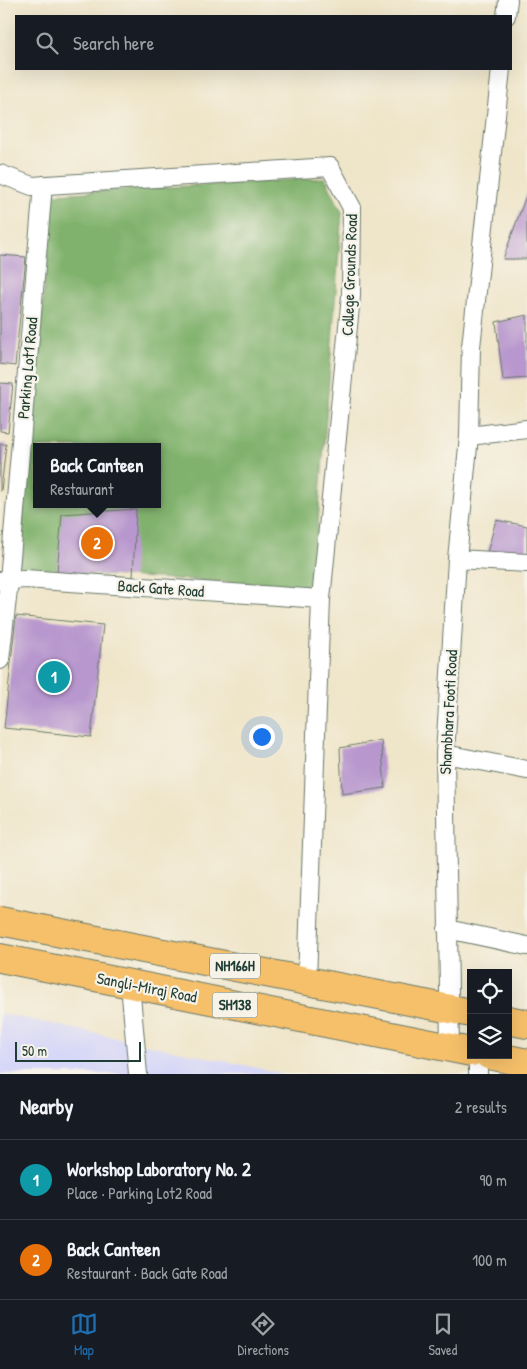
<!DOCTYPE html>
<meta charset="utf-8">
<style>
:root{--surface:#171b24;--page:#242831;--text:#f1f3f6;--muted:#9ea1a6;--line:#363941;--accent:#1f6fb2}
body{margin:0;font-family:"Patrick Hand",sans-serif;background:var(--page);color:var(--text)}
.controls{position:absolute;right:15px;bottom:15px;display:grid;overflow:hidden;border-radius:0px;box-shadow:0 5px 20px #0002}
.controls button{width:45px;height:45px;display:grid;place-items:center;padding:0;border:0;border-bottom:1px solid var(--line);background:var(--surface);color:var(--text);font:25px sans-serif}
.scale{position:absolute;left:15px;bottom:12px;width:126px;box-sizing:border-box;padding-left:5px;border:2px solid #1f3d34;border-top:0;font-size:14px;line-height:18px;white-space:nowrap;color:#1f3d34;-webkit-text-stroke:4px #f7f3e8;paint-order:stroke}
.you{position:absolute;left:261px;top:736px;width:18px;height:18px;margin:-12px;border:4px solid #fff;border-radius:50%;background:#1a73e8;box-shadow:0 0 0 8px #1a73e833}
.badge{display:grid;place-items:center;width:32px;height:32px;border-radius:50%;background:var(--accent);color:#fff;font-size:16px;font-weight:700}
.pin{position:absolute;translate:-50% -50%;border:2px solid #fff;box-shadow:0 1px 5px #0006}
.popup{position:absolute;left:33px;top:443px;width:128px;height:65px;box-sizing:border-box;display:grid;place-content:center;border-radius:0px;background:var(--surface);filter:drop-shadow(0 1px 4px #0005);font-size:16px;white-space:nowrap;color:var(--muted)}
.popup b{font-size:19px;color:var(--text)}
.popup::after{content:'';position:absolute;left:50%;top:100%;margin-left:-10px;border:10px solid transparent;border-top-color:var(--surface)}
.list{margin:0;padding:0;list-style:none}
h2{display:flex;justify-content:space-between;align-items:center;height:65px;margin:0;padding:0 20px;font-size:21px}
h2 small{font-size:16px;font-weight:400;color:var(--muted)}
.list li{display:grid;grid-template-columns:32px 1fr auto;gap:15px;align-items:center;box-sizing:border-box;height:80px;padding:0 20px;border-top:1px solid var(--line)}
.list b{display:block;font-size:19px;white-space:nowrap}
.list p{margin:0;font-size:16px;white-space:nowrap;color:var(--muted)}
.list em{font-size:16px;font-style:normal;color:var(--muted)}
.icon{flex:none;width:28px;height:28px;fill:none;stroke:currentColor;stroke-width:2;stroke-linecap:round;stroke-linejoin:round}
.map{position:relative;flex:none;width:527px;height:1074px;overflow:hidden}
.search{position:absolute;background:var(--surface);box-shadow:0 5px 20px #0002;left:15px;right:15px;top:15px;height:55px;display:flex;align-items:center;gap:12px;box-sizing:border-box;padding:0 18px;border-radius:0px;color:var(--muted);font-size:19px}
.sheet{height:225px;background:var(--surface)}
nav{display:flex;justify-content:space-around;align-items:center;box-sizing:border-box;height:70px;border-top:1px solid var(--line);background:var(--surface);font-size:14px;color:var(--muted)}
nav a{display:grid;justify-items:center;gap:2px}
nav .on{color:var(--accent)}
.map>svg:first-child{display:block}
</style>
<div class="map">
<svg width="527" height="1074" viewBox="0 0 527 1074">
<rect width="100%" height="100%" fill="#f7f3e8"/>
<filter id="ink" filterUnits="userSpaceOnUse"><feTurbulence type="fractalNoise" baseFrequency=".02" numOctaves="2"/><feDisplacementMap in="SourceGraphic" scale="10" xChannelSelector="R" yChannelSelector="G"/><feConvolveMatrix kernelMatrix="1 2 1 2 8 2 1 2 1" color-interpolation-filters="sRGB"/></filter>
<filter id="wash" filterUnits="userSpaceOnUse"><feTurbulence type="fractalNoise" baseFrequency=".0096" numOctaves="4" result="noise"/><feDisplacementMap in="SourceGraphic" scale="20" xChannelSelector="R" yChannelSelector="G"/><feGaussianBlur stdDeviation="1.12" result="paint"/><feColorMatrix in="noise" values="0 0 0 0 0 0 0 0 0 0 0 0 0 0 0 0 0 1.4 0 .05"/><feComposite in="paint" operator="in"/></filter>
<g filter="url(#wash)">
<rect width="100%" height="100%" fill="#efe5c9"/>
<path fill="#d7d7f8" d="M0,1013L285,1074H0Z"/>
<path fill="#81b26d" stroke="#507850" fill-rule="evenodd" d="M325,178L342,212L313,587L18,570L53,194ZM37,447H157V504H37Z"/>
<g id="blocks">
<path fill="#b897ce" d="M527,193V259H503Z
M0,255L26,257L15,366L0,364Z
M527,315V378L503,380L496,322Z
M0,383L13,384L8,432L0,431Z
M0,444H6L1,491H0Z
M136,509L133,577L57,572L62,514Z
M496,520L527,526V563L485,560Z
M16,616L103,625L91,737L4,728Z
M381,740L385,788L342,794L340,748Z"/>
</g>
</g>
<g filter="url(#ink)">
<use href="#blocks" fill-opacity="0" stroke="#687868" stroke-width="1"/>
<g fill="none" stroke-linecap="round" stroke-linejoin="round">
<g stroke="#687868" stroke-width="20">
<path id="minor" d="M506,16L508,0
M0,174L32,186L330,167L352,208L351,296L321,599L307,980
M469,436L471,347L501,69
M457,559L527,563
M0,581L25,579L321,599
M0,660L9,581L43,185
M445,754L527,770
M447,929L527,946
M130,984L138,1074
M450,1047L445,754L457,559L469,436L527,429
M478,1074V1055"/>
</g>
<g stroke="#687868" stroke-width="30">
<path id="trunk" d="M0,921L471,1013
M0,958L471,1052
M508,1020L527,1024
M489,1055L527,1063"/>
</g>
<use href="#minor" stroke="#fff" stroke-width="18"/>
<use href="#trunk" stroke="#f6c06b" stroke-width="28"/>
</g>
</g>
<g text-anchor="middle" stroke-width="4.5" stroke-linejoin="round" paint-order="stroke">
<g fill="#f7f3e8" stroke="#60746a" stroke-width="1">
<rect x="210" y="953.5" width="50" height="25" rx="4"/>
<rect x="212.5" y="992.5" width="45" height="25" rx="4"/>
</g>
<g font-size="15" font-weight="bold" fill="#1f3d34">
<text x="235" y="971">NH166H</text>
<text x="235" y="1010">SH138</text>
</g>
<g font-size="16" fill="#1f3d34" stroke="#f7f3e8">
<text transform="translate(349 275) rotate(-88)" y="6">College Grounds Road</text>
<text transform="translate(27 368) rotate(-85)" y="6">Parking Lot1 Road</text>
<text transform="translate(161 588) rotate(4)" y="6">Back Gate Road</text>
<text transform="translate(448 712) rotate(-87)" y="6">Shambhara Footi Road</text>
<text transform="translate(147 987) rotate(11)" y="6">Sangli-Miraj Road</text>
</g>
</g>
</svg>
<div class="controls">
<button><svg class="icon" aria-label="locate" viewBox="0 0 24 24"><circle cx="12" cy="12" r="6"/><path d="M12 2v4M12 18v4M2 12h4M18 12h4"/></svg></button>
<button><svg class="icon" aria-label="layers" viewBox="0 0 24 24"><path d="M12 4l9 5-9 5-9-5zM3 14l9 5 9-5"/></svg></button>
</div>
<div class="scale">50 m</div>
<div class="you"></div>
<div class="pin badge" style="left:54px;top:677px;background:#0f9aa8">1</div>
<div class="pin badge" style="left:97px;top:543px;background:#e8710a">2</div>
<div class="popup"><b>Back Canteen</b>Restaurant</div>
<div class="search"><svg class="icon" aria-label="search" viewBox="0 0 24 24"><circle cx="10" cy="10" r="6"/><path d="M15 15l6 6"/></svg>Search here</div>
</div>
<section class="sheet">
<h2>Nearby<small>2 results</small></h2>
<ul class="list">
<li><span class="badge" style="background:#0f9aa8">1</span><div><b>Workshop Laboratory No. 2</b><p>Place · Parking Lot2 Road</p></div><em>90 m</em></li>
<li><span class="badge" style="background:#e8710a">2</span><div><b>Back Canteen</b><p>Restaurant · Back Gate Road</p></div><em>100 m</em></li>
</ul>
</section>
<nav>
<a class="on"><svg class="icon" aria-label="map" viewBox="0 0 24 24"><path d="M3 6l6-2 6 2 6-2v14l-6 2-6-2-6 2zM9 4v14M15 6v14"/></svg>Map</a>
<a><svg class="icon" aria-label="directions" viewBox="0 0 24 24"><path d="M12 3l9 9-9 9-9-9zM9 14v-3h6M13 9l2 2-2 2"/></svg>Directions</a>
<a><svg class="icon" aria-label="saved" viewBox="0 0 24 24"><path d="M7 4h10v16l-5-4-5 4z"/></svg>Saved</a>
</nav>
